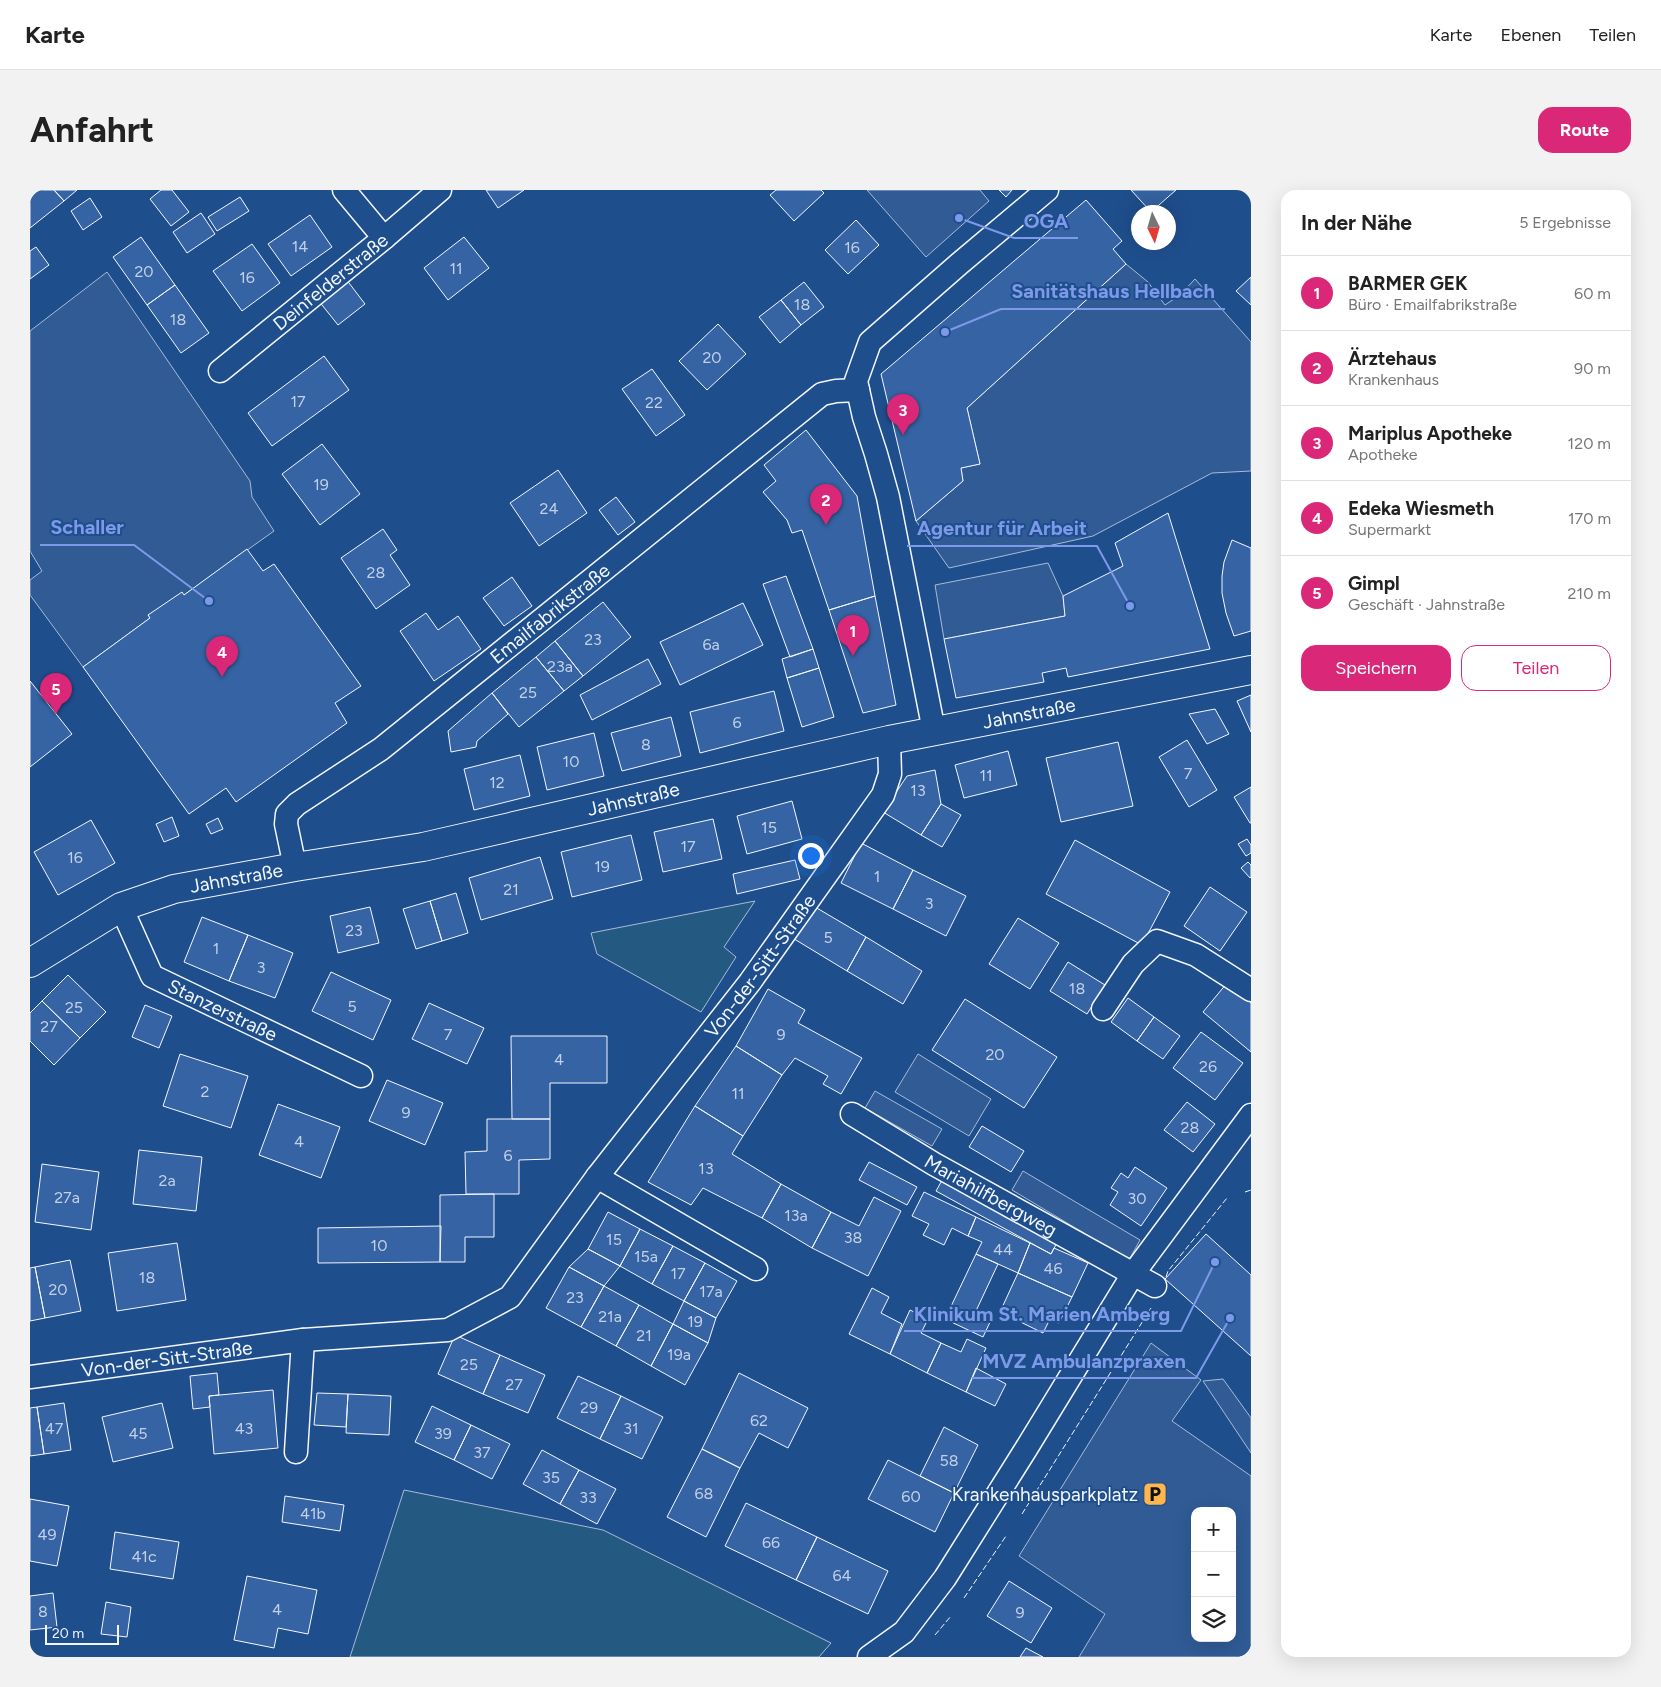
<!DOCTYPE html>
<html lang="de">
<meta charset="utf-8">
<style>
:root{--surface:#fff;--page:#f2f2f2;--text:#222;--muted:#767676;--line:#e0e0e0;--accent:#db2777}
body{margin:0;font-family:Figtree,sans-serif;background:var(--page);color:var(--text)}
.controls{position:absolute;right:15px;bottom:15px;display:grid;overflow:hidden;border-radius:10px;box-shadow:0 5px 20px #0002}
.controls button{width:45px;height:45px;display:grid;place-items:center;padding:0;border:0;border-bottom:1px solid var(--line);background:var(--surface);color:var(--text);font:25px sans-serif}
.compass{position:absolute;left:1101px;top:15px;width:45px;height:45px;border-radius:50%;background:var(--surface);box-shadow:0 5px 20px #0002;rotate:175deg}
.scale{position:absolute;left:15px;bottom:12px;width:74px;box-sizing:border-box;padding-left:5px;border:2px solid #f2f6ff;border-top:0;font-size:14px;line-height:18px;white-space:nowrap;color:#f2f6ff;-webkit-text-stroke:4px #1f4e8c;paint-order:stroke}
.you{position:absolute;left:780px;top:665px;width:18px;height:18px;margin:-12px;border:4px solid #fff;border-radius:50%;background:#1a73e8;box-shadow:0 0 0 8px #1a73e833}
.badge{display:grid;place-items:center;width:32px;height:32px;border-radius:50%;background:var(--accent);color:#fff;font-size:16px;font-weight:700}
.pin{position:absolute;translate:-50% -41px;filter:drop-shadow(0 1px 2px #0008)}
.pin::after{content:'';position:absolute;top:26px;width:18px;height:15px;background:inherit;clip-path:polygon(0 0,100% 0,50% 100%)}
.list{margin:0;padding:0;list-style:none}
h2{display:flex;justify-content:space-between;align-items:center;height:65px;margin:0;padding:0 20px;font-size:21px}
h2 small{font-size:16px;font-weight:400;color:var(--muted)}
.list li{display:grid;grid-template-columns:32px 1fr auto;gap:15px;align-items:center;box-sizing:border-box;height:75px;padding:0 20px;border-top:1px solid var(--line)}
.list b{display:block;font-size:19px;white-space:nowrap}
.list p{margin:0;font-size:16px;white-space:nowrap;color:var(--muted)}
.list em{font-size:16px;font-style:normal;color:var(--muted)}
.actions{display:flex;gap:10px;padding:15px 20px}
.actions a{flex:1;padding:11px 0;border:1px solid var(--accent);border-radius:15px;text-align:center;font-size:18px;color:var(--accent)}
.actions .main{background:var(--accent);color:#fff}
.icon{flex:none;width:28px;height:28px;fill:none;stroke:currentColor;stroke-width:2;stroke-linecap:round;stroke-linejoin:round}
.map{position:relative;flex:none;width:1221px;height:1467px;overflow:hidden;border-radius:15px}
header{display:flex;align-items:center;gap:30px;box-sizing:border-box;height:70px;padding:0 25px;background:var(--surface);border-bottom:1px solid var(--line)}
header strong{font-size:24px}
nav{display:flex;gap:28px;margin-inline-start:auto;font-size:18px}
.intro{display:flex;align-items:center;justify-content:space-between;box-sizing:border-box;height:120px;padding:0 30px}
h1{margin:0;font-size:35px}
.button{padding:12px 22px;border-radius:15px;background:var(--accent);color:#fff;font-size:18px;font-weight:700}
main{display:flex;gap:30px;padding:0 30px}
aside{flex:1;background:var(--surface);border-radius:15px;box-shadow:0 5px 20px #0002}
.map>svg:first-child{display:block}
</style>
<header>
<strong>Karte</strong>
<nav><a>Karte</a><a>Ebenen</a><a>Teilen</a></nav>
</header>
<div class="intro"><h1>Anfahrt</h1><a class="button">Route</a></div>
<main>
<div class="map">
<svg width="1221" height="1467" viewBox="0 0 1221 1467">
<rect width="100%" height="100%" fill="#1f4e8c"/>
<path fill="#245a82" stroke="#a8bbd7" d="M725,711L694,757L706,767L671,822L567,764L561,743Z
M374,1300L573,1340L801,1453L789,1467H320Z"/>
<path fill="#305b95" stroke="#a8bbd7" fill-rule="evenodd" d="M837,0H950L959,11L896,67Z
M1096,74L1118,92L1135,115L1150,105L1165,89L1221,152V281L1182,283L1063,346L919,378L886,331L933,291L931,278L950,274L937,218Z
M77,82L220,291L222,307L244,341L154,405L118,425L120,428L53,477L0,405V390L12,381L0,361V141Z
M1018,373L1033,406L1035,426L914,449L905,395Z
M888,864L961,909L939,946L865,902Z
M845,901L912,939L902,956L835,918Z
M993,981L1110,1050L1099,1070L982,1000Z
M1121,1153L1171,1190L1142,1231L1221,1286V1467H1049L1075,1424L989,1366ZM1165,1321H1202V1448H1165Z
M1193,1189L1221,1228V1263L1173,1191Z"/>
<path fill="#3563a3" stroke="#f2f6ff" d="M0,0H24L34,11L0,38Z
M24,0H47L34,11Z
M131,0H142L159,22L141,36L120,9Z
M456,0H494L468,18Z
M746,0H791L794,3L764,31L740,5Z
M969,0H982L976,7Z
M1101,0H1146L1121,22Z
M210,7L219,21L187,41L178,27Z
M60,8L72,27L53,40L41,21Z
M1056,10L1092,51L1083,59L1096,74L937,218L950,274L931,278L933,291L886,331L851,184Z
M171,23L185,44L157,63L143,42Z
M280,25L302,57L261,86L238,54Z
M826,30L849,55L818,84L795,60Z
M111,47L145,95L117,115L83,67Z
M434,47L459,78L418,110L394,78Z
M222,54L250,93L212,121L183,81Z
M6,57L19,75L0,89V61Z
M1221,87V115L1206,101Z
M316,89L335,114L308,135L288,110Z
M774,92L794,117L771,135L751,110Z
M145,95L179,143L151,163L117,115Z
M751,110L771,135L750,153L729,127Z
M688,134L716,164L677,200L649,171Z
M294,166L319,200L242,256L218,223Z
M622,179L655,225L626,246L592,199Z
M776,240L827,306L845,406L799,420L772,340L762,343L757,330L733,302L746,291L734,275Z
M292,254L330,304L290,335L252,284Z
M528,280L557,323L509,356L480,313Z
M586,307L605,332L588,345L569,320Z
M1138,323L1180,459L1038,487L1036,478L1012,483L1014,492L926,508L914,449L1035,426L1033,406L1093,376L1085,353Z
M353,339L367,360L360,365L380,395L346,419L311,368Z
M1202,350L1221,358V441L1204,446L1196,423L1192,403V386L1194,372Z
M217,359L233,381L244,374L331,496L305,513L317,533L206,612L196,598L159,624L53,477L120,428L118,425L152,402L154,405Z
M756,386L783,459L760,467L733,394Z
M482,387L502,416L474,436L453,408Z
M845,406L866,515L833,523L799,420Z
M573,412L601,447L553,486L525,451Z
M713,413L733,455L650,495L630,452Z
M396,423L408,440L428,426L451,459L404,491L370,441Z
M525,451L553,486L534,501L506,467Z
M783,459L789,478L757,488L752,469Z
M506,467L534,501L489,537L462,503Z
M618,469L631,494L562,530L550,505Z
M789,478L804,527L772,537L757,488Z
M0,491L42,544L0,577Z
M744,501L754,541L670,563L660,522Z
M462,503L478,524L447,551L446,557L421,562L418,541Z
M1221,505V542L1207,511Z
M1185,519L1199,544L1177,554L1159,524Z
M641,527L651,566L592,581L581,543Z
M564,543L574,586L517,600L507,557Z
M1157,550L1187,600L1159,617L1129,567Z
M1088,552L1103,616L1031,632L1016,568Z
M978,561L987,595L934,608L925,575Z
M490,565L500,606L444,620L434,579Z
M905,580L911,614L891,645L853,622L877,586Z
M1221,597V633H1220L1204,607Z
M762,611L772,649L717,664L707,626Z
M911,614L931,625L912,657L891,645Z
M142,627L149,646L134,652L126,634Z
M188,628L193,639L181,644L176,634Z
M683,629L692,669L633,682L624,642Z
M61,630L85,673L28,705L4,662Z
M601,645L612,690L542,707L531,662Z
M1217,649L1221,655V663L1216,666L1208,654Z
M1045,650L1140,702L1112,755L1016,704Z
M831,653L883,680L863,719L811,693Z
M510,667L523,709L451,730L439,688Z
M765,670L770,689L707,704L703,684Z
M1218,672L1221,675V687L1220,688L1211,678Z
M883,680L936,706L916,746L863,719Z
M1180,697L1217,722L1190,761L1154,736Z
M426,703L438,743L412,751L400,711Z
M400,711L412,751L386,759L373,719Z
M780,714L836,747L817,781L761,747Z
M340,717L349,753L308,763L300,726Z
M172,727L218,745L199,791L154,772Z
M988,728L1029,753L1000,799L959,774Z
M218,745L263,763L245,808L199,791Z
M836,747L892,781L873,814L817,781Z
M1038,772L1075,795L1057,824L1020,801Z
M301,782L361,810L343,850L282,821Z
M38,785L76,822L50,848L12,811Z
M1197,793L1221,813V862L1173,822Z
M738,799L775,820L768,833L832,868L811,904L793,894L798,886L765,868L752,885L706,856Z
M1098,808L1124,827L1107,851L1081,832Z
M935,809L1027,867L994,918L902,860Z
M12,811L50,848L24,875L0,851V823Z
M399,813L454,838L437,874L382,849Z
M115,815L142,826L129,858L102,847Z
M1124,827L1150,846L1133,869L1107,851Z
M1171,842L1213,873L1185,910L1143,878Z
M481,846H577V893H520V929H482Z
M706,856L752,885L713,946L665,916Z
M150,864L218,886L201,938L133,916Z
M357,890L413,913L395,955L339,931Z
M1157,912L1185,934L1163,962L1134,940Z
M248,914L310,937L291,988L229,965Z
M665,916L713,946L702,964L751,994L732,1028L673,998L661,1015L618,992Z
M457,929H520V969L489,970V1004H436L435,962L457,961Z
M952,936L994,961L981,982L939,957Z
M109,960L172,967L166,1021L103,1014Z
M839,972L887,997L877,1015L829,990Z
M12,974L69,982L61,1040L5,1032Z
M1105,977L1137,998L1111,1036L1080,1015L1088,1002L1081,998L1091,983L1098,988Z
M915,985L1030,1047L1021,1064L906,1001Z
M751,994L801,1022L782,1058L732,1028Z
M894,1002L946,1027L938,1046L922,1038L914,1055L893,1045L899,1034L882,1026Z
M464,1004V1047H435V1072H410V1005Z
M844,1007L871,1021L838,1086L782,1058L801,1022L829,1036Z
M578,1022L610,1039L590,1076L558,1059Z
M946,1027L1000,1053L988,1083L946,1064L952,1052L938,1046Z
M411,1036L410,1072L288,1073V1038Z
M610,1039L643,1056L622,1094L590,1076Z
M1176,1044L1221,1085V1166L1135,1089Z
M147,1053L156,1110L87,1121L78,1063Z
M1000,1053L1021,1064L1024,1058L1058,1073L1042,1107L988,1083Z
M643,1056L675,1073L654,1111L622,1094Z
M558,1059L590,1076L574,1096L539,1077Z
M946,1064L968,1074L945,1123L961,1130L953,1147L915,1129Z
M40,1070L51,1121L15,1128L5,1077Z
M675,1073L707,1091L686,1128L654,1111Z
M5,1077L15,1128L0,1131V1078Z
M539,1077L574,1096L551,1137L516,1118Z
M988,1083L1042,1107L1029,1133L1020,1129L1013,1143L970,1122Z
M574,1096L609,1115L586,1156L551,1137Z
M842,1098L859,1107L851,1123L872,1134L860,1164L819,1144Z
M654,1111L686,1128L678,1153L643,1134Z
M609,1115L643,1134L621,1176L586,1156Z
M880,1120L898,1129L891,1143L911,1153L897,1183L860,1164Z
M643,1134L678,1153L655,1195L621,1176Z
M425,1145L470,1165L453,1204L408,1184Z
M937,1149L956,1158L936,1202L897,1183L911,1153L931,1162Z
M470,1165L515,1185L498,1223L453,1204Z
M946,1178L976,1194L965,1216L936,1202Z
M187,1183L189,1205L179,1206L180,1217L163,1219L160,1186Z
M709,1183L778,1218L758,1258L729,1243L710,1278L672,1259Z
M548,1186L591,1206L570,1249L527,1228Z
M243,1200L248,1258L184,1264L179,1206Z
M287,1203L318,1204L316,1237L284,1235Z
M318,1204L361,1206L359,1245L316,1243Z
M591,1206L633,1227L612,1269L570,1249Z
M34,1213L41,1260L14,1264L7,1217Z
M132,1213L143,1258L83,1272L72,1227Z
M402,1216L441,1235L424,1270L385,1252Z
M7,1217L14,1264L0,1266V1218Z
M441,1235L480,1254L462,1289L424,1270Z
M914,1237L948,1255L924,1303L890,1286Z
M672,1259L710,1278L676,1347L637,1327Z
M512,1260L549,1280L530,1314L493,1294Z
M858,1270L924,1303L905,1342L838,1309Z
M549,1280L586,1299L567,1334L530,1314Z
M255,1306L314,1315L310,1341L252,1332Z
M0,1309L39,1316L27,1376L0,1371Z
M716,1313L787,1347L766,1390L695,1356Z
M85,1342L149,1352L143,1389L80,1379Z
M787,1347L858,1381L838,1424L766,1390Z
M217,1386L287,1400L278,1444L248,1438L244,1458L204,1450Z
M979,1391L1022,1418L1001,1453L957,1426Z
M23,1403L27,1437L0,1440V1406Z
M76,1412L101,1417L97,1447L71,1444Z
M996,1458L1013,1467H990Z"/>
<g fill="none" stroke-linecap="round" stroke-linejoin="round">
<g stroke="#f2f6ff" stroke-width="25">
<g id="street">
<path d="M314,0L354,48"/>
<path id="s1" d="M190,181L354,48L410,0"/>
<path d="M904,541L858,307L846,264L834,227L826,191L840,152L929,74L1017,0"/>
<path id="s2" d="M265,677L256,634L257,624L267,614L351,559L792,204L806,201L828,200"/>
<path id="s3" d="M91,717L122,786L331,886"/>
<path d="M1073,819L1103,774L1127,751L1166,765L1221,800"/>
<path id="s4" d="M822,924L904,974L1125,1096"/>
<path d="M567,987L726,1079"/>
<path id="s5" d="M0,1187L273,1150L418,1140L480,1107L567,987L720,792L853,605L860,584L859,550"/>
<path d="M266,1262L273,1150"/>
<path d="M839,1467L874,1442L915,1388L996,1259L1103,1084L1221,925"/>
</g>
</g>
<g stroke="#f2f6ff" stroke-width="30">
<g id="secondary">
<path id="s6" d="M0,773L91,717L144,699L265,677L393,657L859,550L1221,480"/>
</g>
</g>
<use href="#street" stroke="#1f4e8c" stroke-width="22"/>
<use href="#secondary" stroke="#1f4e8c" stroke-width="28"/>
<path stroke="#f2f6ff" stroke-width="1" stroke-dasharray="6 2.5" stroke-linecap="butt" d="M1215,1002L1221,1000
M1136,1087L1138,1081L1197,1008
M992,1324L1121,1118
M934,1408L976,1346
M905,1445L921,1426"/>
</g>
<defs>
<g id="parking-square" transform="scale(1.25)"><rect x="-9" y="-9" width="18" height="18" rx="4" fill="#ffb74d" stroke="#1f4e8c"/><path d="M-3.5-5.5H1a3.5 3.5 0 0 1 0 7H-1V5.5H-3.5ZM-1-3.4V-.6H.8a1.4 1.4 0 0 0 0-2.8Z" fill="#111"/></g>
</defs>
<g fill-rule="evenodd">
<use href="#parking-square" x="1125" y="1304"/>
</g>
<g text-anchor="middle" stroke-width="4" stroke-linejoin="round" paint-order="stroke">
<g font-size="16" fill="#c3d1e8">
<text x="270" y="62">14</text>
<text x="822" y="63">16</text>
<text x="426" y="84">11</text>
<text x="114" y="87">20</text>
<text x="217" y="93">16</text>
<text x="772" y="120">18</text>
<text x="148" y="135">18</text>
<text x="682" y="173">20</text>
<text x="268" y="217">17</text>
<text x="624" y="218">22</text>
<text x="291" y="300">19</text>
<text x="519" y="324">24</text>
<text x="346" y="388">28</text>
<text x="563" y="455">23</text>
<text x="681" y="460">6a</text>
<text x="530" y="482">23a</text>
<text x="498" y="508">25</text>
<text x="707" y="538">6</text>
<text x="616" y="560">8</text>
<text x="541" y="577">10</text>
<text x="1158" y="589">7</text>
<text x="956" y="591">11</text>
<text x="467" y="598">12</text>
<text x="888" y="606">13</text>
<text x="739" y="643">15</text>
<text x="658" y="662">17</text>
<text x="45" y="673">16</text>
<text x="572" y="682">19</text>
<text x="847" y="692">1</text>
<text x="481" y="705">21</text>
<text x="899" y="719">3</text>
<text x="324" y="746">23</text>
<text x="798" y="753">5</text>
<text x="186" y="764">1</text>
<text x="231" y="783">3</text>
<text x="1047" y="804">18</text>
<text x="322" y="822">5</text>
<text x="44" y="823">25</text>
<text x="19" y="842">27</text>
<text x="418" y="850">7</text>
<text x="751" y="850">9</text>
<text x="965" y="870">20</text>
<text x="529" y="875">4</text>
<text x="1178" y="882">26</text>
<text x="175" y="907">2</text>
<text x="708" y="909">11</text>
<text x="376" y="928">9</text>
<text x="1160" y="943">28</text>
<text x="269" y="957">4</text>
<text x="478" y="971">6</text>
<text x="676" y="984">13</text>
<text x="137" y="996">2a</text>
<text x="37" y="1013">27a</text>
<text x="1107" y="1014">30</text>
<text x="766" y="1031">13a</text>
<text x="823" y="1053">38</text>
<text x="584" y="1055">15</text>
<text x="349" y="1061">10</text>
<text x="973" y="1065">44</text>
<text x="616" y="1072">15a</text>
<text x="1023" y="1084">46</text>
<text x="648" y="1089">17</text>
<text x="117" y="1093">18</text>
<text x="28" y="1105">20</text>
<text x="681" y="1107">17a</text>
<text x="545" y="1113">23</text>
<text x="580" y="1132">21a</text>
<text x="665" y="1137">19</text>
<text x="614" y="1151">21</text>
<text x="649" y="1170">19a</text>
<text x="439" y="1180">25</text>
<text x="484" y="1200">27</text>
<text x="559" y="1223">29</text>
<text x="729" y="1236">62</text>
<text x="24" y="1244">47</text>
<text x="214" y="1244">43</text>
<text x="601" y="1244">31</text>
<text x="108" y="1249">45</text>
<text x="413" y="1249">39</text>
<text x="452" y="1268">37</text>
<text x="919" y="1276">58</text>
<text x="521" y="1293">35</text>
<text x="674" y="1309">68</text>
<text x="881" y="1312">60</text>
<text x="558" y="1313">33</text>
<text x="283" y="1329">41b</text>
<text x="17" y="1350">49</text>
<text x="741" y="1358">66</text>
<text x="114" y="1372">41c</text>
<text x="812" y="1391">64</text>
<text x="247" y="1425">4</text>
<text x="13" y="1427">8</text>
<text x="990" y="1428">9</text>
</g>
<g font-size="19" fill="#f2f6ff" stroke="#1f4e8c">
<text dy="7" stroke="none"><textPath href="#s1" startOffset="142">Deinfelderstraße</textPath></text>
<text dy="7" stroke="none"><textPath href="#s2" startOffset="385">Emailfabrikstraße</textPath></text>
<text dy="7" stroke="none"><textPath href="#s6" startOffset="1036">Jahnstraße</textPath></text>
<text dy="7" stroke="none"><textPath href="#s6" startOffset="631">Jahnstraße</textPath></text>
<text dy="7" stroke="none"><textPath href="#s6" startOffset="226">Jahnstraße</textPath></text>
<text dy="7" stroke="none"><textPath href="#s5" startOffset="906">Von-der-Sitt-Straße</textPath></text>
<text dy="7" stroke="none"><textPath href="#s3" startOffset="154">Stanzerstraße</textPath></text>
<text dy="7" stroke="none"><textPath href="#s4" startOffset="161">Mariahilfbergweg</textPath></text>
<text dy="7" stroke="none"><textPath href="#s5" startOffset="138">Von-der-Sitt-Straße</textPath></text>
</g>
<g font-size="19" fill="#f2f6ff" stroke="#1f4e8c" text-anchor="end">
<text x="1108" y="1311">Krankenhausparkplatz</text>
</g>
</g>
<path fill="none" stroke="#7d9aea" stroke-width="2" d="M929 28L984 48H1048M915 142L971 119H1195M179 411L104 355H10M1100 416L1067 356H877M1185 1072L1151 1141H874M1200 1128L1166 1188H942"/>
<g fill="#7d9aea" stroke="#1f4e8c" stroke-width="2">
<circle cx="929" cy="28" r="5"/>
<circle cx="915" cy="142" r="5"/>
<circle cx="179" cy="411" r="5"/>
<circle cx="1100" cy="416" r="5"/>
<circle cx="1185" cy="1072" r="5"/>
<circle cx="1200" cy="1128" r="5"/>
</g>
<g font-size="20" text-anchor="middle" font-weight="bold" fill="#7d9aea" stroke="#1f4e8c" stroke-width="4" stroke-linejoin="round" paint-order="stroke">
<text x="1016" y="38">OGA</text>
<text x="1083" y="108">Sanitätshaus Hellbach</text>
<text x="57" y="344">Schaller</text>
<text x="972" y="345">Agentur für Arbeit</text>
<text x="1012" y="1131">Klinikum St. Marien Amberg</text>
<text x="1054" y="1178">MVZ Ambulanzpraxen</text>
</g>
</svg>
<div class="controls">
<button>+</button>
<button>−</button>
<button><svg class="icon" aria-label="layers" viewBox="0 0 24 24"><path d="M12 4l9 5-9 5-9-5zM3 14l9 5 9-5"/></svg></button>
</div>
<svg class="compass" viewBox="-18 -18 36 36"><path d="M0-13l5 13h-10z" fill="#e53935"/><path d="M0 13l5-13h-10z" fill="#767676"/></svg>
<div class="scale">20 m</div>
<div class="you"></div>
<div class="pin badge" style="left:823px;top:466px">1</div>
<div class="pin badge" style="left:796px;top:335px">2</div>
<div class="pin badge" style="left:873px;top:245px">3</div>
<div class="pin badge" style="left:192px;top:487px">4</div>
<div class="pin badge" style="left:26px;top:524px">5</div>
</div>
<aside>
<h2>In der Nähe<small>5 Ergebnisse</small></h2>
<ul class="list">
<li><span class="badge">1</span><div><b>BARMER GEK</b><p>Büro · Emailfabrikstraße</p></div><em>60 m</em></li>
<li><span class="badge">2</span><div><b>Ärztehaus</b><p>Krankenhaus</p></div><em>90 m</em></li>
<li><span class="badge">3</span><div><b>Mariplus Apotheke</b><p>Apotheke</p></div><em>120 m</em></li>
<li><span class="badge">4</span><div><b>Edeka Wiesmeth</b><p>Supermarkt</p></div><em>170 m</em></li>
<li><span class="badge">5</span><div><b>Gimpl</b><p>Geschäft · Jahnstraße</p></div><em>210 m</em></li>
</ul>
<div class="actions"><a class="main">Speichern</a><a>Teilen</a></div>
</aside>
</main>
